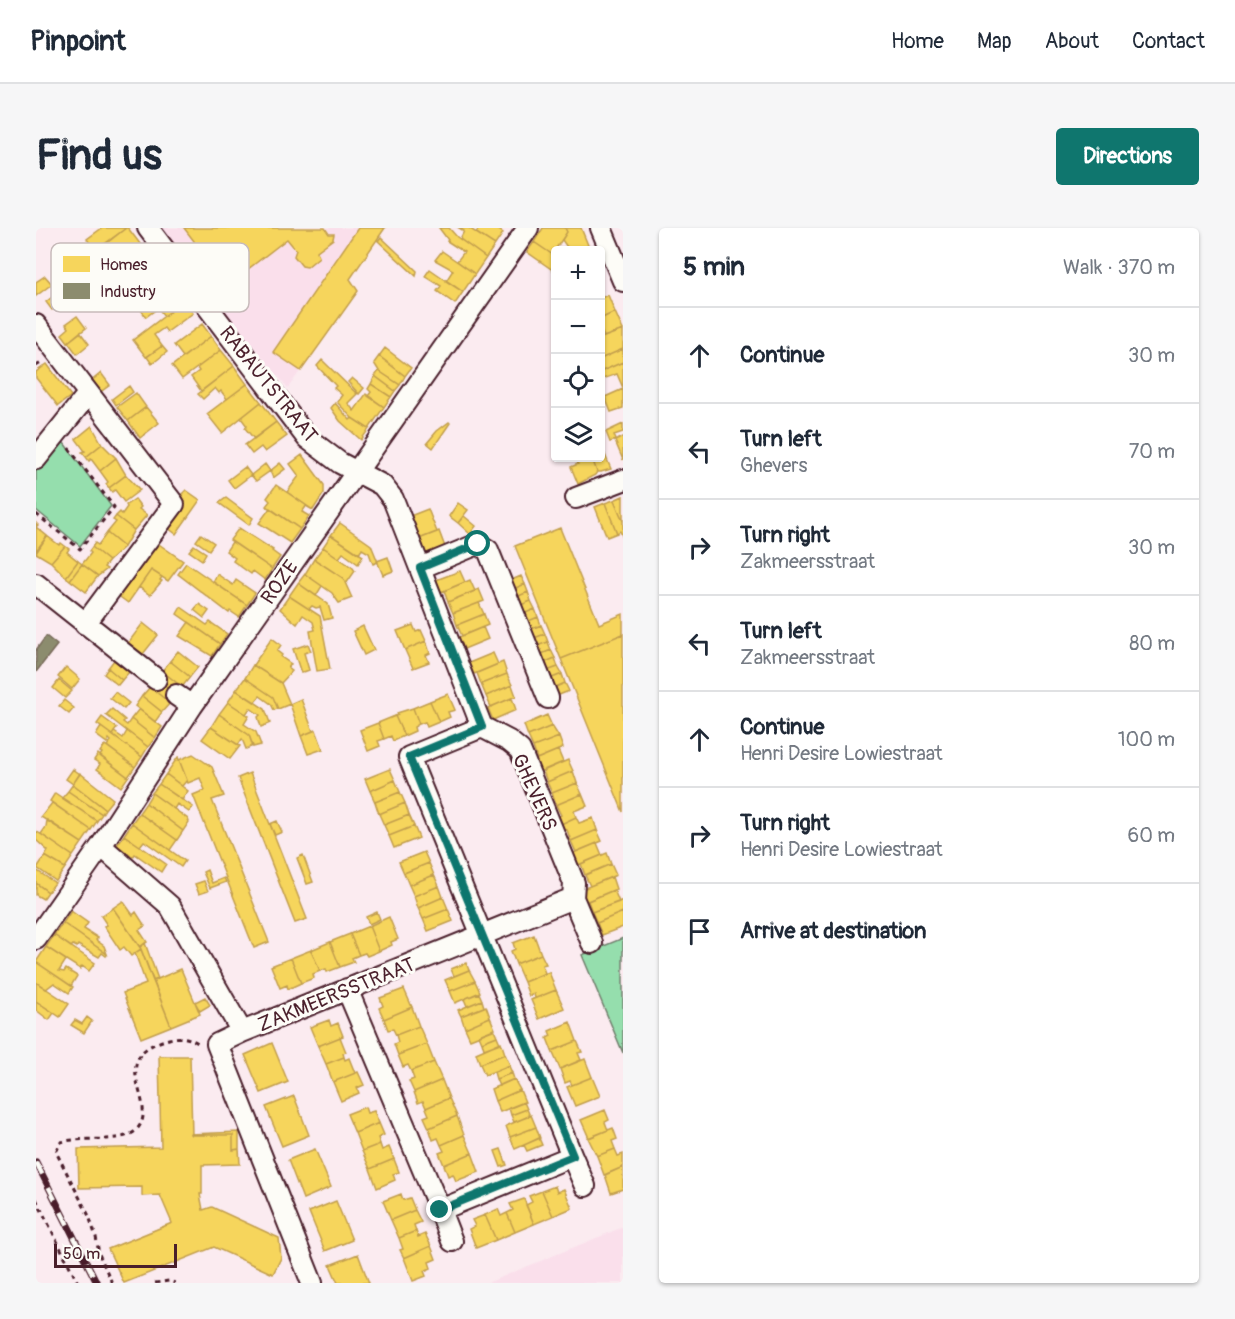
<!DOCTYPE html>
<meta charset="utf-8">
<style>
:root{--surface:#fff;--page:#f6f6f7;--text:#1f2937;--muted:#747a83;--line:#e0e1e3;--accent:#0f766e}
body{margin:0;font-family:Pangolin,sans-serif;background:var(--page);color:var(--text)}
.controls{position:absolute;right:18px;top:18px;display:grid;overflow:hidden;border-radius:6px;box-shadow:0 2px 4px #0004}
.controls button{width:54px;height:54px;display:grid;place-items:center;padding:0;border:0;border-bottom:2px solid var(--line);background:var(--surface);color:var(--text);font:30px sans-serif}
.scale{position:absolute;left:18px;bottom:15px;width:123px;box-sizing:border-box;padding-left:6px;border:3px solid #4a1f2b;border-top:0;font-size:16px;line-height:21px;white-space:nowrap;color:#4a1f2b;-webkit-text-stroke:4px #fdfcf7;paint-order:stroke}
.stop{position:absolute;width:18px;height:18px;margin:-14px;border:4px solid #0f766e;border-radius:50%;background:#fff}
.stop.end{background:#0f766e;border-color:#fff;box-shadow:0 2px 6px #0008}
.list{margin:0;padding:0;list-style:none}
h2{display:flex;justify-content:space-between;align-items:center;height:78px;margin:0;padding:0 24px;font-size:26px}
h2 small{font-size:20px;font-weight:400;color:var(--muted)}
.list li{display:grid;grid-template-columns:39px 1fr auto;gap:18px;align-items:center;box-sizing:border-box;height:96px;padding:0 24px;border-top:2px solid var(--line)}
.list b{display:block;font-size:22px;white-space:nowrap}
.list p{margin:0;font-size:20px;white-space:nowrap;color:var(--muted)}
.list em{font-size:20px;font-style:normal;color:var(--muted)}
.icon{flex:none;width:33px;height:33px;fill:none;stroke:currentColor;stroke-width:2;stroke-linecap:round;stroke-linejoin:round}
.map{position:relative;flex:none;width:587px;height:1055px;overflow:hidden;border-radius:6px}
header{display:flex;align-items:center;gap:36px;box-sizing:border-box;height:84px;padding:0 30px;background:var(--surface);border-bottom:2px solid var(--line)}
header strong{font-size:28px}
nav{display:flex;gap:33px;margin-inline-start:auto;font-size:21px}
.intro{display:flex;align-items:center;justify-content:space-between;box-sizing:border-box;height:144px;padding:0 36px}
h1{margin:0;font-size:42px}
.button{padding:15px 27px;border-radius:6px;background:var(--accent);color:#fff;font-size:21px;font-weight:700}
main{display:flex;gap:36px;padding:0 36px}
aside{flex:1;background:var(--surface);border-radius:6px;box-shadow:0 2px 4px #0004}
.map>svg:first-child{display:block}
</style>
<header>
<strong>Pinpoint</strong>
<nav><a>Home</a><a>Map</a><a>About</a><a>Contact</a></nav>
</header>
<div class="intro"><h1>Find us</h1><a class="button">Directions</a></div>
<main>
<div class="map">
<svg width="587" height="1055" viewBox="0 0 587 1055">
<rect width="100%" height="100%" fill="#fbebf0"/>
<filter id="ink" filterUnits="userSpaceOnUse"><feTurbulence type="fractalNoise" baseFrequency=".0167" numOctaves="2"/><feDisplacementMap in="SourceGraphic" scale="12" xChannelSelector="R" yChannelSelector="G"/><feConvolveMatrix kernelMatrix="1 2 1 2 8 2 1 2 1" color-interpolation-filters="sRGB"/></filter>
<g filter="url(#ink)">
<path fill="#fadfeb" d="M120,0H349L314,51L322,63L252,160Z
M587,999V1055H451Z"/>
<path fill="#95dead" stroke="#707e6c" stroke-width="1.5" d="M25,211L75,278L44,318L0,282V242Z
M587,710V825L546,727Z"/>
<path fill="#f6d55c" stroke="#c29e4d" stroke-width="1.5" d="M66,0H90L59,23L51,11Z
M90,0H92L105,17L84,32L78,24L81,22L78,19L63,31L58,25Z
M148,0H289L293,6H298L297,11L281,23L283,29L271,39L266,38L258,28L260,22L251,11L194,55L190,54L161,17H158V13Z
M322,0H349L314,51L322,63L265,143L237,124Z
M403,0H413L421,9L450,30L439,46L421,33L428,24L411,13L412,12Z
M423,0H433L459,17L450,30L424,11L428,3Z
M443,0H460L467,5L459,17L440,5Z
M507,0H529L531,4L519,22L520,29L498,14Z
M529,0H545L554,22H533L526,12L531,4Z
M345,9L381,43L380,48L342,13Z
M498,14L520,29L518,43L491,24Z
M406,23L439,46L427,64L410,53L417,42L399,32Z
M394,41L427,64L419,76L401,63L405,58L389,48Z
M9,48L16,56L0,68V54Z
M134,55L148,73L128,88L122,80L110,89L103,79Z
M20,66L26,75L16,82L10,74Z
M572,67L579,84L564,91V70Z
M148,73L157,85L131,104L128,100L118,107L126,118L110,129L97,112Z
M579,84L587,102L568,109L564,100V91Z
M41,88L50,100L32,114L26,106L33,100L30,96Z
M166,96L175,108L147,129L138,117Z
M587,102V121L564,131V110Z
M44,104L53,116L41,126L32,114Z
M175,108L185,122L146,151L136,138Z
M126,118L131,124L116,136L111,129Z
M349,120L375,140L369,148L343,128Z
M587,121V134L566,143L564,131Z
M185,122L198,138L165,163L155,149L163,143L161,140Z
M343,128L369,148L364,157L343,143L338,135Z
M286,132L321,166L312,175L318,183L330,166L348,179L333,201L316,190L301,174L306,167L298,160L300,158L281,138Z
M587,134V160L581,146L564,152V144Z
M11,136L35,168L22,178L0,150V144Z
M198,138L211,156L191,171L185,163L183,165L179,160L167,171L162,166Z
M343,143L364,157L359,163L339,148Z
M65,145L74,157L63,165L54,154Z
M339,148L359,163L355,169L335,156Z
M316,150L328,160L323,166L312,154Z
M211,156L225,174L186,205L171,186Z
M335,156L355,169L348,179L332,168L335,164L332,161Z
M93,158L97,164L80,177L76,171Z
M587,161V180L575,184L569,169Z
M100,165L110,179L92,193L81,179Z
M225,174L240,194L218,211L209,200L211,198L205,190Z
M299,175L314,192L316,190L333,201L325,212L304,193L295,180Z
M110,179L123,195L104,210L92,193Z
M240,194L251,208L229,224L225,219L216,226L209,217Z
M413,194L414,195L397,220L391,215L401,203Z
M587,196V204L578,207L580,212L574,214L570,204Z
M56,198L66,216L50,229L46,224L49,223L40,211Z
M587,209V232L579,213Z
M564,215L575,241L565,244H561L556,230H564Z
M66,216L80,230L64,243L55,231L53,233L50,229Z
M266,227L288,257V265L277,282L251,264L263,248L254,236Z
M80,230L90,247L73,260L70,256L72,254L64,243Z
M539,230H556L561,244L559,247L542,256L535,239L542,236Z
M244,235L249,241L237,250L234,243Z
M229,236L234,243L220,253L215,247Z
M209,239L215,247L198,260L192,252Z
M90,247L104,262L88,274L79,262L76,264L73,260Z
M240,257L277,282L270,278L269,280L266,284L273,288L264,301L230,278L234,273L231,270Z
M150,262L164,272L140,306L128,297L146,270L145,267Z
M587,268V293L578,272Z
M190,270L217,290L213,297L183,275Z
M99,271L105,279L103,281L111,287L98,302L80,288L84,284L86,286L91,279L90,277Z
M578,272L587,293V310L584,303L581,305L569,275Z
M422,275L432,282L422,295L413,288Z
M569,275L581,305L571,309L559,279Z
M234,280L264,301L254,315L223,295Z
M392,281L401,304L383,311L374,288Z
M80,288L98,302L88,319L71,305L80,294L77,292Z
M428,288L440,298L434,306L422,295Z
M0,295L2,297L0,299L11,308L0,323Z
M304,295L335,317L342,334L337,336L333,325L326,321L323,326L295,307Z
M203,300L237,322L236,323L244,329L236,341L194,312Z
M524,300L563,396L587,386V406L525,431L479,318Z
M403,303L409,319L390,327L383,311Z
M71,305L88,319L73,333L56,319L59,315L62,317Z
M165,306L178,315L173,322L160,313Z
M295,307L327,328L322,336L307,325L303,330L287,319Z
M11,308L23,317L25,315L29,318L15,334L0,325Z
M117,312L147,333L132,353L115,342L92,375L80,366Z
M196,314L236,341L229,352L217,343L215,346L197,333L199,330L190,323Z
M158,317L170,325L166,332L153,323Z
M29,318L33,321L31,324L42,333L30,349L15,334Z
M56,319L73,333L68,339L71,341L62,348L46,336L55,325L53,323Z
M287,319L317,340L319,343L310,356L307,350L278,331Z
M352,329L357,343L347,347L341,333Z
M278,331L307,350L316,370L303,375L296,365L269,346Z
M42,333L46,336L34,352L30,349Z
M150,335L211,377L203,389L194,383L193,385L142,346Z
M46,336L62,348L50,364L34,352Z
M115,342L126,349L124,352L126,353L114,367L103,359Z
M424,343L429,354L405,364L400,352Z
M181,346L197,357L200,352L219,365L211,377L177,354Z
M269,346L286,358L280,368L262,355Z
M485,348L489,356L475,362L471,354Z
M434,352L439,363L412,374L408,363Z
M262,355L292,376L296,390L288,392L284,379L280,380L276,378L273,381L253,368Z
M489,356L492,364L478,370L475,362Z
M443,361L448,373L417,385L412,374Z
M492,364L495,373L482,378L478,370Z
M253,368L284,388L294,441L281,443L274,403L279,402L277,394L267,387L261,396L244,381Z
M495,373L499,381L485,387L482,378Z
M443,375L448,386L421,397L417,385Z
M163,376L173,383L168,390L158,382Z
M145,379L171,397L174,394L191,406L184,416L141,386Z
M499,381L502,389L488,395L485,387Z
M448,386L452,397L426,408L421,397Z
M502,389L505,397L491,403L488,395Z
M153,394L184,416L176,428L143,408Z
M107,395L122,407L107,426L92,415Z
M377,397L380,404L385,402L390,413L369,422L361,403Z
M505,397L509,406L495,411L491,403Z
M327,398L338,422L328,427L317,403Z
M447,399L452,411L428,421L423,409Z
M509,406L512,414L498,419L495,411Z
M587,406V584L525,431Z
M236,410L245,417L241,423L246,427L245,429L255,436L252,440L256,443L245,455L217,437Z
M390,413L394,425L390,427L393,434L377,440L369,422Z
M512,414L515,422L501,428L498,419Z
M272,416L275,423L268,425L273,442L265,445L257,421Z
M515,422L519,430L505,436L501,428Z
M142,423L162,439L154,449L134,433Z
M457,425L462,436L438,446L433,435Z
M519,430L522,439L508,444L505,436Z
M78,432L93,444L86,452L72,440Z
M134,433L154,449L146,459L126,443Z
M467,434L471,446L445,456L441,445Z
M217,437L245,455L254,476L242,481L237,469L209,450Z
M30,439L44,451L36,461L22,449Z
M522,439L526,446L511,452L508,444Z
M72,440L86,452L82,457L68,446Z
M126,443L146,459L140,467L120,451Z
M471,446L476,457L450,468L445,456Z
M526,446L529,455L515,461L511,452Z
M209,450L237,469L242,481L238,482L235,476L224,468L219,474L200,462Z
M120,451L140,467L134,475L114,459Z
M23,452L36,463L29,470L17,460Z
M529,455L533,463L518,469L515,461Z
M476,457L480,468L455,479L450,468Z
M114,459L134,475L126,484L106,468Z
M200,462L229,481L234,495L225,499L222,489L224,487L214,480L210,486L192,474Z
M79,464L93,475L88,481L74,470Z
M412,466L419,482L412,484L414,489L403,494L394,473Z
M106,468L126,484L119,494L99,478Z
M476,470L480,482L457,492L452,480Z
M265,471L277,503L265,508L254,476Z
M28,472L38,480L33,486L23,478Z
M394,473L403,494L391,499L389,494L383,496L377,480Z
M192,474L213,488L208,496L220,504L225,517L217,519L213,507L183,486Z
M377,480L383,496L378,499L379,503L368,508L359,488L362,487L361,485Z
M76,481L89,492L87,494L91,497L95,491L119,510L112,519L70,487Z
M103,481L126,499L119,510L95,491Z
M183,486L213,507L217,518L210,521L206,511L202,517L175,499Z
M511,487L516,498L492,508L488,497Z
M359,488L368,508L357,513L355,508L348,511L342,495Z
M66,489L81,500L76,507L61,496Z
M342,495L348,511L342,513L344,518L332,523L324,502Z
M516,498L523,509L497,519L492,508Z
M65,499L106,529L99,539L71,518L75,513L73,511L71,515L60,507Z
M175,499L204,518L194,531L166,511Z
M280,502L287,521L272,526L265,508Z
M91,503L112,519L106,529L76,507L78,504L87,510Z
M523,509L527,520L501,531L497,519Z
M69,517L99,539L92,549L64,528L66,525L64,524Z
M522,522L527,534L503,544L498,532Z
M62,526L92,549L85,559L61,541L64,536L58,532Z
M157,526L176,539L188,568L176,572L233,714L218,720L157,567L169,562L164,550L152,555L142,529L143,532Z
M142,529L151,552L146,558L130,546Z
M532,532L537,543L511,554L507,543Z
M37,541L44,546L37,556L30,551Z
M354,541L359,552L334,563L329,551Z
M537,543L541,555L516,565L511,554Z
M44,545L77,571L69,581L37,556Z
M214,545L271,691L259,695L202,550Z
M130,546L152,563L146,572L123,556Z
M359,552L364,564L339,574L334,563Z
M541,555L546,566L520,577L516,565Z
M37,556L69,581L66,586L32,563Z
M123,556L157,579L153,584L141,576L138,581L116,565Z
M32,563L66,586L61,593L26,570Z
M364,564L369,575L343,586L339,574Z
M19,565L61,593L55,602L14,573Z
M116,565L152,591L153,594L147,603L110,575Z
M546,566L551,578L538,583L540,589L525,596L522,588L525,587L520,577Z
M16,575L55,602L46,615L5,589Z
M110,575L147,603L141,612L103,585Z
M369,575L373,587L348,597L343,586Z
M103,585L141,612L134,622L96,595Z
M373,587L378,598L353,608L348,597Z
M540,589L543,595L557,590L561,602L535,613L531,602L528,603L525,596Z
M11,592L46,615L37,628L5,606L10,599Z
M241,593L246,604L239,607L234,596Z
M96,595L149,633L145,639L108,613L104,618L88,607Z
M378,598L383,610L358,620L353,608Z
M561,602L566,613L540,624L535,613Z
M0,603L37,628L29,640L9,628L12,623L0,612Z
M88,607L130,636L125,644L99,626L97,629L81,617Z
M561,615L566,627L542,637L537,625Z
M388,624L393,635L368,645L363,634Z
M571,625L575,636L549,647L545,636Z
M267,627L277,654L271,656L261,630Z
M9,628L29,640L20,653L1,640Z
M393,635L398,647L373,657L368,645Z
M575,636L580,647L554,658L549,647Z
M0,642L19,655L12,664L0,655Z
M171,642L176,655L188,650L190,654L174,660L167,644Z
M398,647L403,658L378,668L373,657Z
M576,649L580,661L549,674L544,662Z
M168,653L172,663L163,666L159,656Z
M0,655L12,664L7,671L0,667Z
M403,658L407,669L382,680L378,668Z
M578,662L583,674L556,684L552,673Z
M407,669L412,681L387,691L382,680Z
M587,672V684L561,695L556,684Z
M87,673L97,687L100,684L109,698L103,702L111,714L104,719L77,680Z
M77,680L105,721L95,728L88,719L84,722L68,698L71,697L65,688Z
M412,681L417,693L392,703L387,691Z
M35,683L52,695L48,701L62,710L60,712L68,718L71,726L27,695Z
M341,684L344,691L333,696L330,689Z
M587,684V699L566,707L561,695Z
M353,689L362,711L355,714L356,717L343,723L333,698Z
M27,695L71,726L70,728L66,725L63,729L42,717L41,719L37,717L35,719L18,707Z
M333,698L343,723L331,728L329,725L323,727L314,706Z
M314,706L323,727L316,730L318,734L304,739L294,714Z
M18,707L59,735L53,743L46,738L44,741L10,719Z
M498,707L505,726L480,736L475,723L479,721L477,715Z
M294,714L304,739L291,744L290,741L284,743L275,722Z
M109,715L122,751L117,753L104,719Z
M10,719L30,732L23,743L28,744L30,741L41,748L35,758L0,734Z
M105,721L135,798L105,810L87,765L110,756L99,725Z
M275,722L284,743L277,746L278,750L265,755L255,730Z
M505,726L510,736L506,737L509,745L488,754L480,736Z
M255,730L265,755L252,761L251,757L244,760L235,738Z
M0,734L37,759L33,765L18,755L10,761L0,754Z
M430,735L433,742L418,748L415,741Z
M145,741L164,786L135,798L117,753Z
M433,742L439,753L414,763L409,752Z
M513,744L520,762L495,772L499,770L498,766L493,768L488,754Z
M439,753L444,764L419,775L414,763Z
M0,754L33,776L24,789L0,773Z
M368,761L376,779L348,791L343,780L347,778L344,770Z
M520,762L528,780L503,791L495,772Z
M443,765L446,772L431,778L428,771Z
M169,769L174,777L164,783L159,774Z
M446,772L448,779L425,788L422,782Z
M0,773L18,785L13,792L0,782Z
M450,778L454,789L429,800L425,788Z
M376,779L383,798L360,807L357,801L352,802L348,791Z
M51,789L56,793L48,805L35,797L39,792L46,796Z
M454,789L459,801L434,811L429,800Z
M293,792L295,798L302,795L307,808L282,818L274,799Z
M534,794L541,813L516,823L511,810L515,808L513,803Z
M383,798L391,816L362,827L358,816L362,814L360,807Z
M458,801L461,808L446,814L443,807Z
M307,808L304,809L310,824L307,825L308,829L290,836L282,818Z
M461,808L464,815L448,821L446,814Z
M541,813L546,824L542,825L545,832L524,841L516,823Z
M465,814L469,826L444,836L440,825Z
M236,815L252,854L225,865L209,827Z
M391,816L398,834L375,843L372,837L367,839L362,827Z
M469,826L474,837L449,847L444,836Z
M123,828H154L156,907H197V922L203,921L204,936L166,937V966H164L167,982L176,979L243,1010L245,1030L237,1046L178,1019L88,1055L72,1021L136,995L124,967L106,968V959L43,960L42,921L125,919Z
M308,829L309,832L313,830L319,845L322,844L297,854L290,836Z
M549,831L556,849L536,857L534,853L529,855L524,841Z
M398,834L406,852L378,864L373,853L378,851L375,843Z
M473,838L476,845L460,851L458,844Z
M322,844L328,857L321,860L323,865L305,873L297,854Z
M476,845L478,851L463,858L460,851Z
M556,849L564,868L539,878L531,859Z
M478,851L484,862L459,873L455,861Z
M406,852L413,870L390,880L387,873L382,875L378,864Z
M484,862L489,874L464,884L459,873Z
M258,868L273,907L246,918L230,879Z
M413,870L421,888L393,900L388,889L393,887L390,880Z
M488,874L491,881L475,887L473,880Z
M329,879L331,885L338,883L343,895L319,905L311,886Z
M491,881L494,888L478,894L475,887Z
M569,882L573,892L569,894L572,902L553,910L545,892Z
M495,887L500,899L474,909L470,898Z
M421,888L428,907L405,917L402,910L397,912L393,900Z
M343,895L348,907L342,910L344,916L326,923L319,905Z
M500,899L504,910L479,921L474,909Z
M577,900L581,911L576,913L579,921L561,928L552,910Z
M203,904V921L197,922V907H156L155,906Z
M428,907L436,925L408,937L403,925L408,923L405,917Z
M503,910L506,917L491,923L488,917Z
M344,916L346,922L353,919L358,931L334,941L326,923Z
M279,921L295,959L267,971L252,932Z
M465,921L471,937L465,939L459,923Z
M579,921L582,928L587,926V939L568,947L561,928Z
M436,925L443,944L420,953L417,946L412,948L408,937Z
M358,931L363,944L357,946L359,952L341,960L334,941Z
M587,939V961L575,965L569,947Z
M519,958L521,964L528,961L536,980L517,988L506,963Z
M506,963L517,988L498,996L490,977L496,974L493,968Z
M365,966L367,972L374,970L379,982L355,992L347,973Z
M488,971L498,996L479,1004L471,985L477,982L474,976Z
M300,973L316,1012L289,1023L273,984Z
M462,981L465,988L471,985L479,1004L460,1012L449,987Z
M379,982L385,994L378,997L380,1003L363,1010L355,992Z
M449,987L460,1012L440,1020L433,1001L439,998L436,992Z
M380,1003L382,1009L389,1006L395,1018L368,1030L364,1022L367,1021L363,1010Z
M395,1018L400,1031L393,1034L395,1040L388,1043L390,1048L377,1053L368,1030Z
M322,1026L333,1055H302L294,1037Z"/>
<path fill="#8c8c6e" stroke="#786b5a" stroke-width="1.5" d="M10,408L21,417L0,444V422Z"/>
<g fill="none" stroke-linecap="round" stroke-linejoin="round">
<g stroke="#4a1f2b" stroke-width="24">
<path id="minor" d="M112,0L271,210L304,235L346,257L357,271L446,499L473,513L484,522L538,655L537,670L556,715
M565,0L587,53
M0,97L138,276L49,396
M0,231L52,166
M540,270L587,252
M384,340L442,316L452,322L512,470
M0,356L120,451
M140,467L156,478
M65,618L134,678L206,804L537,670
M0,711L65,618L156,478L492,0
M311,761L404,982L536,928L373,529L446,499
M206,804L181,816L276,1055
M536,928L549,958
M404,982L416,1013"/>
</g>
<path stroke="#4a1f2b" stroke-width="3" stroke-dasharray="4.5 4.5" stroke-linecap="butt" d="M0,138L7,134
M0,286L44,321L78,279L31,218
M0,971L42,1055
M76,1055L63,1026L60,1009L53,988L20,924L25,914L30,913C48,909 83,915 98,904C130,878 63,829 133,811C144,808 154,809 163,816
M119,1055L133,1053L139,1055"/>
<use href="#minor" stroke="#fdfcf7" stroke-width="20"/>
<g stroke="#4a1f2b" stroke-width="7">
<path id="rail" d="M0,934L61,1055"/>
</g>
<use href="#rail" stroke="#fdfcf7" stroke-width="4.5" stroke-dasharray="14" stroke-linecap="butt"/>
</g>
</g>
<g fill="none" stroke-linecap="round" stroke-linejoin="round" filter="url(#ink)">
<path stroke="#0f766e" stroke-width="8" d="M404,982L537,928L373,529L446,499L384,340L442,316"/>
</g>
<g text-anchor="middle" stroke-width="6" stroke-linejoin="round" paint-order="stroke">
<g font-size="20" fill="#4a1f2b" stroke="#fdfcf7">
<text transform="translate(233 156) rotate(51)" y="7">RABAUTSTRAAT</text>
<text transform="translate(243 354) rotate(-55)" y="7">ROZE</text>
<text transform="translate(499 564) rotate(66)" y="7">GHEVERS</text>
<text transform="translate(300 766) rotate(-22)" y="7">ZAKMEERSSTRAAT</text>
</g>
</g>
<rect x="15" y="15" width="198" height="69" rx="9" fill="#fdfcf7" stroke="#c7baba" stroke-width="1.5"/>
<rect x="27" y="28" width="27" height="16" fill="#f6d55c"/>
<rect x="27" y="55" width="27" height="16" fill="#8c8c6e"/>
<g font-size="16" fill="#4a1f2b">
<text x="64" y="42">Homes</text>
<text x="64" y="69">Industry</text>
</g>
</svg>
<div class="controls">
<button>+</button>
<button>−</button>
<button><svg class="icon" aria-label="locate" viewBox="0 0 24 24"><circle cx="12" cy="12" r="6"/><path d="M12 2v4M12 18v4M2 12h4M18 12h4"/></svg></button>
<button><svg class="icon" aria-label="layers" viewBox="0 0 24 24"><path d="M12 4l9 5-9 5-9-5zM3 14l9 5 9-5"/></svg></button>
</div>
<div class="scale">50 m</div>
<div class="stop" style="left:442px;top:316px"></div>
<div class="stop end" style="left:404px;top:982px"></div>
</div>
<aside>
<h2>5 min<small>Walk · 370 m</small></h2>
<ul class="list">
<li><svg class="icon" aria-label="ahead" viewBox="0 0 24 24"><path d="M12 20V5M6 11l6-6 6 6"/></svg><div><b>Continue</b></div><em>30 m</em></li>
<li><svg class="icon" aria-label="left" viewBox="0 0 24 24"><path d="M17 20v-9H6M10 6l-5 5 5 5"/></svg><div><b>Turn left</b><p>Ghevers</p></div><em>70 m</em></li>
<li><svg class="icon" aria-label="right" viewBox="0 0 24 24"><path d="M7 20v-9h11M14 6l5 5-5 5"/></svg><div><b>Turn right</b><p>Zakmeersstraat</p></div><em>30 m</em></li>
<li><svg class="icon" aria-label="left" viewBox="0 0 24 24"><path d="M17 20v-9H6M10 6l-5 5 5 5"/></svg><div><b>Turn left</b><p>Zakmeersstraat</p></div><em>80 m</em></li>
<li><svg class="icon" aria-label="ahead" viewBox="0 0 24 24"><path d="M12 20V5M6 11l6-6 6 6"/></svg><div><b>Continue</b><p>Henri Desire Lowiestraat</p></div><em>100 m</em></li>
<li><svg class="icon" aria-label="right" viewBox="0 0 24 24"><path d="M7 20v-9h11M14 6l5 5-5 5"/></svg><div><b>Turn right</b><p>Henri Desire Lowiestraat</p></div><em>60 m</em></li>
<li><svg class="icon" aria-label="arrive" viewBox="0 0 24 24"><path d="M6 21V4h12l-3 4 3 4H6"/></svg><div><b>Arrive at destination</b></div></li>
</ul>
</aside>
</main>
